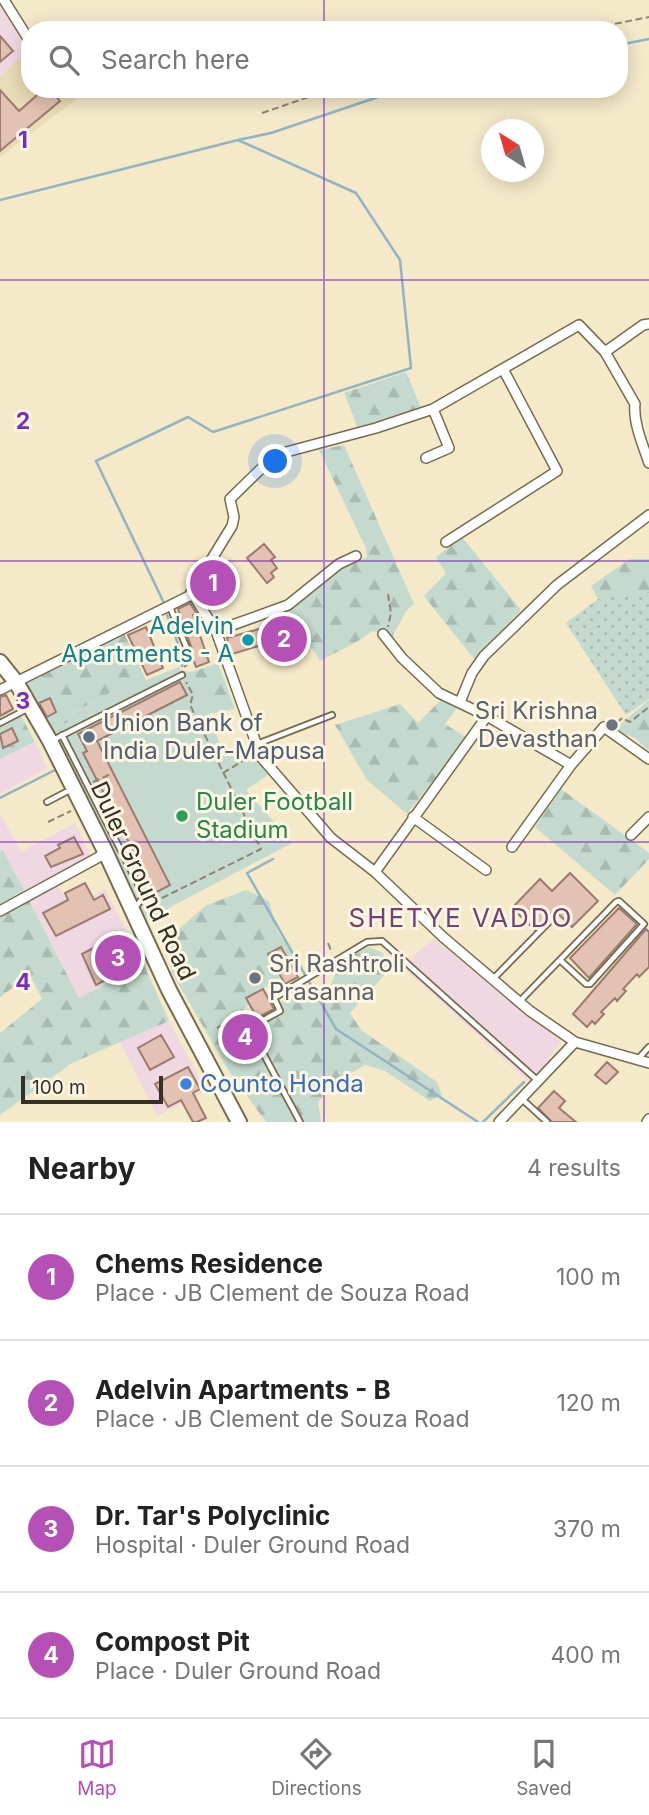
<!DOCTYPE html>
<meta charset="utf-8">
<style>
:root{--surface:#fff;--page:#f6f6f6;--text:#222;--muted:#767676;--line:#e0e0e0;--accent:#b550b6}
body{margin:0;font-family:Inter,sans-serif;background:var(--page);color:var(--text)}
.compass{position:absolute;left:481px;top:119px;width:63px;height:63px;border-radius:50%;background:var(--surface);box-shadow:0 4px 18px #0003;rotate:323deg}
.scale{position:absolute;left:21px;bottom:18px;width:142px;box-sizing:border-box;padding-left:7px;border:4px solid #343024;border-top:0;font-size:19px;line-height:24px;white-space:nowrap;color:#343024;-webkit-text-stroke:5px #fdf6e3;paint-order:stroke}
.you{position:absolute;left:276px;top:462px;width:24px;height:24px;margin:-18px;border:5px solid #fff;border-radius:50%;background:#1a73e8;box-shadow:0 0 0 10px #1a73e833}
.badge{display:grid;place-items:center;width:46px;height:46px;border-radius:50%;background:var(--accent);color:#fff;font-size:23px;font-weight:700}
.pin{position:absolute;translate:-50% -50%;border:4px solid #fff;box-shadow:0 2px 7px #0006}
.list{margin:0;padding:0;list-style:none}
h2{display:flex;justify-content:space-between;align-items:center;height:91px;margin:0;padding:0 28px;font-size:30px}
h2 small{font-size:23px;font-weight:400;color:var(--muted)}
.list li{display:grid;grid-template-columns:46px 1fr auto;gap:21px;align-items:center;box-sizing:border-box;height:126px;padding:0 28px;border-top:2px solid var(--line)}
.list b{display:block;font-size:26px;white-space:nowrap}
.list p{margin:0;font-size:23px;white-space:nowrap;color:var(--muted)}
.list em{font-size:23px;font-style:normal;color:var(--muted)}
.icon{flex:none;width:38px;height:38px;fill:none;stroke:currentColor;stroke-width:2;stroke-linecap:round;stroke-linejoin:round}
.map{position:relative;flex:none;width:649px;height:1122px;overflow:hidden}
.search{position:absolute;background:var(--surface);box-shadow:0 4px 18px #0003;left:21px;right:21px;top:21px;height:77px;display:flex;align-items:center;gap:18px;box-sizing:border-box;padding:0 24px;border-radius:28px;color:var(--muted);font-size:26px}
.sheet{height:595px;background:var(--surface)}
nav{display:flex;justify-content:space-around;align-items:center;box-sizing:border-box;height:98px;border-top:2px solid var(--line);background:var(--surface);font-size:19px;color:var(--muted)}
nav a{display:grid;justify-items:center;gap:4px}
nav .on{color:var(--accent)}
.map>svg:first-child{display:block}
</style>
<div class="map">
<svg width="649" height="1122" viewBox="0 0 649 1122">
<defs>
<pattern id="grass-dots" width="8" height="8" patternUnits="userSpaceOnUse" patternTransform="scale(1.75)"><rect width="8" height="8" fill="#c4dace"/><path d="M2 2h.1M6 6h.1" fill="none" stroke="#a9bbb1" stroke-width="1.8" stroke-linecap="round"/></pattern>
<pattern id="forest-firs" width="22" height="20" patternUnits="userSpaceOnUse" patternTransform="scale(1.75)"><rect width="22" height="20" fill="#c4dace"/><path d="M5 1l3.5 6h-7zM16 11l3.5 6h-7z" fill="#a9bbb1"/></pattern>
</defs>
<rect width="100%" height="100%" fill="#f4e9c9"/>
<path fill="#f0d8e3" d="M0,6L29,49L0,78Z
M35,742L47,768L0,794V759Z
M0,813L21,852L75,823L91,856L25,892L3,850L0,851Z
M57,883L70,908L105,889L144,965L79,998L28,899Z
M434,939L561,1041L541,1071L529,1082L404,968L420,950Z
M169,1021L206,1091L157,1116L120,1042Z"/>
<path fill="#eadcb6" d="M30,47V89L88,90L0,157V78Z"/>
<path fill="url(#grass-dots)" d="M649,592V699L626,715L566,623L598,599Z"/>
<path fill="url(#forest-firs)" d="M406,372L421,408L358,428L344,393Z
M344,445L414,604L406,611L392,637L372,631C357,644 337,651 320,661L288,609L342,567L367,557L366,548L319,450Z
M462,537L521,610L474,659L424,596L446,573L436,557Z
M630,559H649V592L598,599L591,586Z
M124,633L146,680L114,700L110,693L71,714L73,720L51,730L23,682Z
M218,663L235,709L208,714L192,672Z
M441,700L459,705L445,724L467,738L407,814L367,780L335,725L400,704L418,723Z
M649,700V749L648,750L635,738L614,730Z
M21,716L35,742L0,759V727Z
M561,789L649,853V859L615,895L535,827Z
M3,850L25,892L0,905V851Z
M246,890L269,901L277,931L299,962L295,971C271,980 253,995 239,1016L246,1026L271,1013L283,1000L329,989L340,962L369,947L383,953L387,972L350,1013L361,1030L437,1082L442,1095L430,1101L385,1071L365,1065L334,1083L318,1102L321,1122H266L229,1071L172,973L168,939L205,906Z
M28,899L79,998L144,965L169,1021L72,1063L0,1115V1033L42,999L30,975L0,997V915Z"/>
<path fill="#c4dace" d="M179,667L181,671L192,672L225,757L251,749L269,774L246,790L292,843L146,920L51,730L72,720L70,715L110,693L114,699L146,680Z"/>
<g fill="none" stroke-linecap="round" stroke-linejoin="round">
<path stroke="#92b3c2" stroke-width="2.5" d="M619,45L649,39
M238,140L271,133L402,89
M0,200L238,140L356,193L400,260L411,368L213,432L188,417L96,461L163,601
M167,615L184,659L182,666
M0,798L59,768
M273,859L247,873L336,1029L478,1122
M483,1122L524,1082"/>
</g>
<path fill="#e3c1b3" stroke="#9b7b6f" stroke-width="2" d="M0,36L13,51L0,62Z
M44,89H50L60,101L0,151V90L19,111Z
M264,544L275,557L271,560L277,568L271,573L274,577L267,583L247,558Z
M220,571L230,591L216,598L209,585L203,586L209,576Z
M190,603L197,614L193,615L209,662L196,667L191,654L192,649L178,609Z
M291,620L301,652L277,659L272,642L232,654L227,638Z
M146,627L163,668L147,675L128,635Z
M180,682L187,695L97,741L170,885L155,893L83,753L87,751L78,734Z
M6,695L13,709L0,716V697Z
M50,698L56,712L47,717L39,703Z
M12,728L18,741L3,748L0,734Z
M74,837L83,854L51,867L45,856L60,848L58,845Z
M570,873L598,901L572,927L554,910L535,930L512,908L540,879L552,891Z
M85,883L94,900L103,895L110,909L56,936L43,913L68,900L65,893Z
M619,908L637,924L589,978L570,958Z
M646,929L649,932V967L639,977L637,974L623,989L626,991L617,1001L615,998L601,1012L604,1014L595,1024L592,1021L587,1027L573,1014Z
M118,935L136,967L121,975L119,972L96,985L82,954Z
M281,947L298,977L285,984L268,954Z
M263,989L274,1009L257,1018L246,998Z
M161,1035L174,1057L150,1070L138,1048Z
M607,1062L618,1072L606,1084L595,1075Z
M188,1067L200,1089L193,1093L206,1118L197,1122H193L181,1100L168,1107L155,1084Z
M554,1091L565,1101L559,1108L576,1122H552L538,1108Z"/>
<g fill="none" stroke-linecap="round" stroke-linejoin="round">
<g stroke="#756b4e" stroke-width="8">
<path id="lane" d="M170,607L188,651
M0,723L27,709
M62,735L144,896L135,908
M51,741L182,675
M257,744L332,715
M47,802L66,792
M493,979L550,921
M520,1001L616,902L619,901L644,924L590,984H586L560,960
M242,1014L300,1122
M249,1028L280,1011L274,998L367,942L382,941L537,1080
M638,1059L649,1047
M523,1100L547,1122"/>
</g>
<g stroke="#756b4e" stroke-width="12">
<path id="street" d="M4,0L29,40
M605,352L643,325L649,324
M426,458L449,448L433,409
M446,542L557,471L503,369
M189,596L232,526L234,517L230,499L275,455L376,428L433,409L579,325L605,352L635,404C633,423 643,445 649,463
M216,631L288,605L339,564L356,556
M383,634L402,658L439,693L487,716L571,765L604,727L649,759
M0,690L189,596H194L216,631L261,757L331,838L375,872L443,937L530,1011L575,1042L649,1063
M460,702L472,673L484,656L557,585L649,515
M413,817L486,870
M631,835L649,817
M512,847L571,765
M375,872L487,716
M0,911L99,857L105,851
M499,1122L575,1042
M647,1122L649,1119"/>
</g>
<g stroke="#756b4e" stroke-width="18">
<path id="primary" d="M0,662L16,682L50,741L105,851L169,990L239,1122"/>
</g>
<path stroke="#8d8570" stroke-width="2" stroke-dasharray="7 3.5" stroke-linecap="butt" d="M584,30L649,17
M262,113L332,89
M388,594L391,613L388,627
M184,667L189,663L188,658
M617,723L622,718L630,722L649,707
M223,773L251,756
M93,782L111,774
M48,822L71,811
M162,898L261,849L190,705L193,695L186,682
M328,943L332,953
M217,1028L234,1018"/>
<use href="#lane" stroke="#fff" stroke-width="4.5"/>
<use href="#street" stroke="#fff" stroke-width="9"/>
<use href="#primary" stroke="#fff" stroke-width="14"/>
</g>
<path fill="none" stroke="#7b2cbf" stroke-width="2" stroke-opacity="0.55" d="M324,0V30M324,89V1122M0,280H649M0,561H649M0,842H649"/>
<circle fill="#0f9aa8" stroke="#fdf6e3" stroke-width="2.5" cx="248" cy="640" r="7"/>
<g fill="#6b7280" stroke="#fdf6e3" stroke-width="2.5">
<circle cx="612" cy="725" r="7"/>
<circle cx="255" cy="978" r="7"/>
</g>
<circle fill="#5c6f8a" stroke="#fdf6e3" stroke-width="2.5" cx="89" cy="737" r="7"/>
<circle fill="#2e9e5b" stroke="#fdf6e3" stroke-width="2.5" cx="182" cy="816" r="7"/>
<circle fill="#3f7fe0" stroke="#fdf6e3" stroke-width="2.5" cx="186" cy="1084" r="7"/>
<g text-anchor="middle" stroke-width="6" stroke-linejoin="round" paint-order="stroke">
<g font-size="24" fill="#0d838f" stroke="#fdf6e3" text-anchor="end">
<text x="234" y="634">Adelvin<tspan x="234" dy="28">Apartments - A</tspan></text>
</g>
<g font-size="24" fill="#5b616d" stroke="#fdf6e3" text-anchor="end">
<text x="598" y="719">Sri Krishna<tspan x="598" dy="28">Devasthan</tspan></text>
<text x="269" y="972" text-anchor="start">Sri Rashtroli<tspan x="269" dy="28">Prasanna</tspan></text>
</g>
<g font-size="24" fill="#4e5e75" stroke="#fdf6e3" text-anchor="start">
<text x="103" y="731">Union Bank of<tspan x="103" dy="28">India Duler-Mapusa</tspan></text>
</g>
<g font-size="24" fill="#27864d" stroke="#fdf6e3" text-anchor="start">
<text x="196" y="810">Duler Football<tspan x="196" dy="28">Stadium</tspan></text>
</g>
<g font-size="24" fill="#343024" stroke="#fdf6e3">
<text transform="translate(143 881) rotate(65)" y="8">Duler Ground Road</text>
</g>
<g font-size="24" fill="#366cbe" stroke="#fdf6e3" text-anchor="start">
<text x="200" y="1092">Counto Honda</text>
</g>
<g font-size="26" letter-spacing="2" fill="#744174" stroke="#fdf6e3">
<text x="461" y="927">SHETYE VADDO</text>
</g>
</g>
<g font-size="23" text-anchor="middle" font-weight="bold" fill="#7b2cbf" stroke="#fdf6e3" stroke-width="6" stroke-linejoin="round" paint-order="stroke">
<text x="23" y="148">1</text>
<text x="23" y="429">2</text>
<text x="23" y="709">3</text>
<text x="23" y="990">4</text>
</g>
</svg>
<svg class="compass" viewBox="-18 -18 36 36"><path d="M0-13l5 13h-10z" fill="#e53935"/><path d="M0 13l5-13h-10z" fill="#767676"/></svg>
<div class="scale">100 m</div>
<div class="you"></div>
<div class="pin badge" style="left:213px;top:583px">1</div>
<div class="pin badge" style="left:284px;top:639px">2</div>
<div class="pin badge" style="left:118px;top:958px">3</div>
<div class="pin badge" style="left:245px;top:1037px">4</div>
<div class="search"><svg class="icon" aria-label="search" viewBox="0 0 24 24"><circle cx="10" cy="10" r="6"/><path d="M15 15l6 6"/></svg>Search here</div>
</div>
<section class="sheet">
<h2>Nearby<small>4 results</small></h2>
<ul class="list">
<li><span class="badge">1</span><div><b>Chems Residence</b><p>Place · JB Clement de Souza Road</p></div><em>100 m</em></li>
<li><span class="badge">2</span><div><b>Adelvin Apartments - B</b><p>Place · JB Clement de Souza Road</p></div><em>120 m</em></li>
<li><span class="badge">3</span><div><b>Dr. Tar's Polyclinic</b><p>Hospital · Duler Ground Road</p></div><em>370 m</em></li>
<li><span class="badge">4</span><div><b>Compost Pit</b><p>Place · Duler Ground Road</p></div><em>400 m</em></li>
</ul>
</section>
<nav>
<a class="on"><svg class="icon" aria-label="map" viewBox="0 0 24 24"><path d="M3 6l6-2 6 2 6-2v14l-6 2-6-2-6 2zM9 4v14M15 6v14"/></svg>Map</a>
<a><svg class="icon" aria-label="directions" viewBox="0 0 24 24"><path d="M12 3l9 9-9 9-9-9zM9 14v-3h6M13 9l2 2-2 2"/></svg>Directions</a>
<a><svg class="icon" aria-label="saved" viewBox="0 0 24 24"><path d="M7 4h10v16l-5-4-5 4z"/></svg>Saved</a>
</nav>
